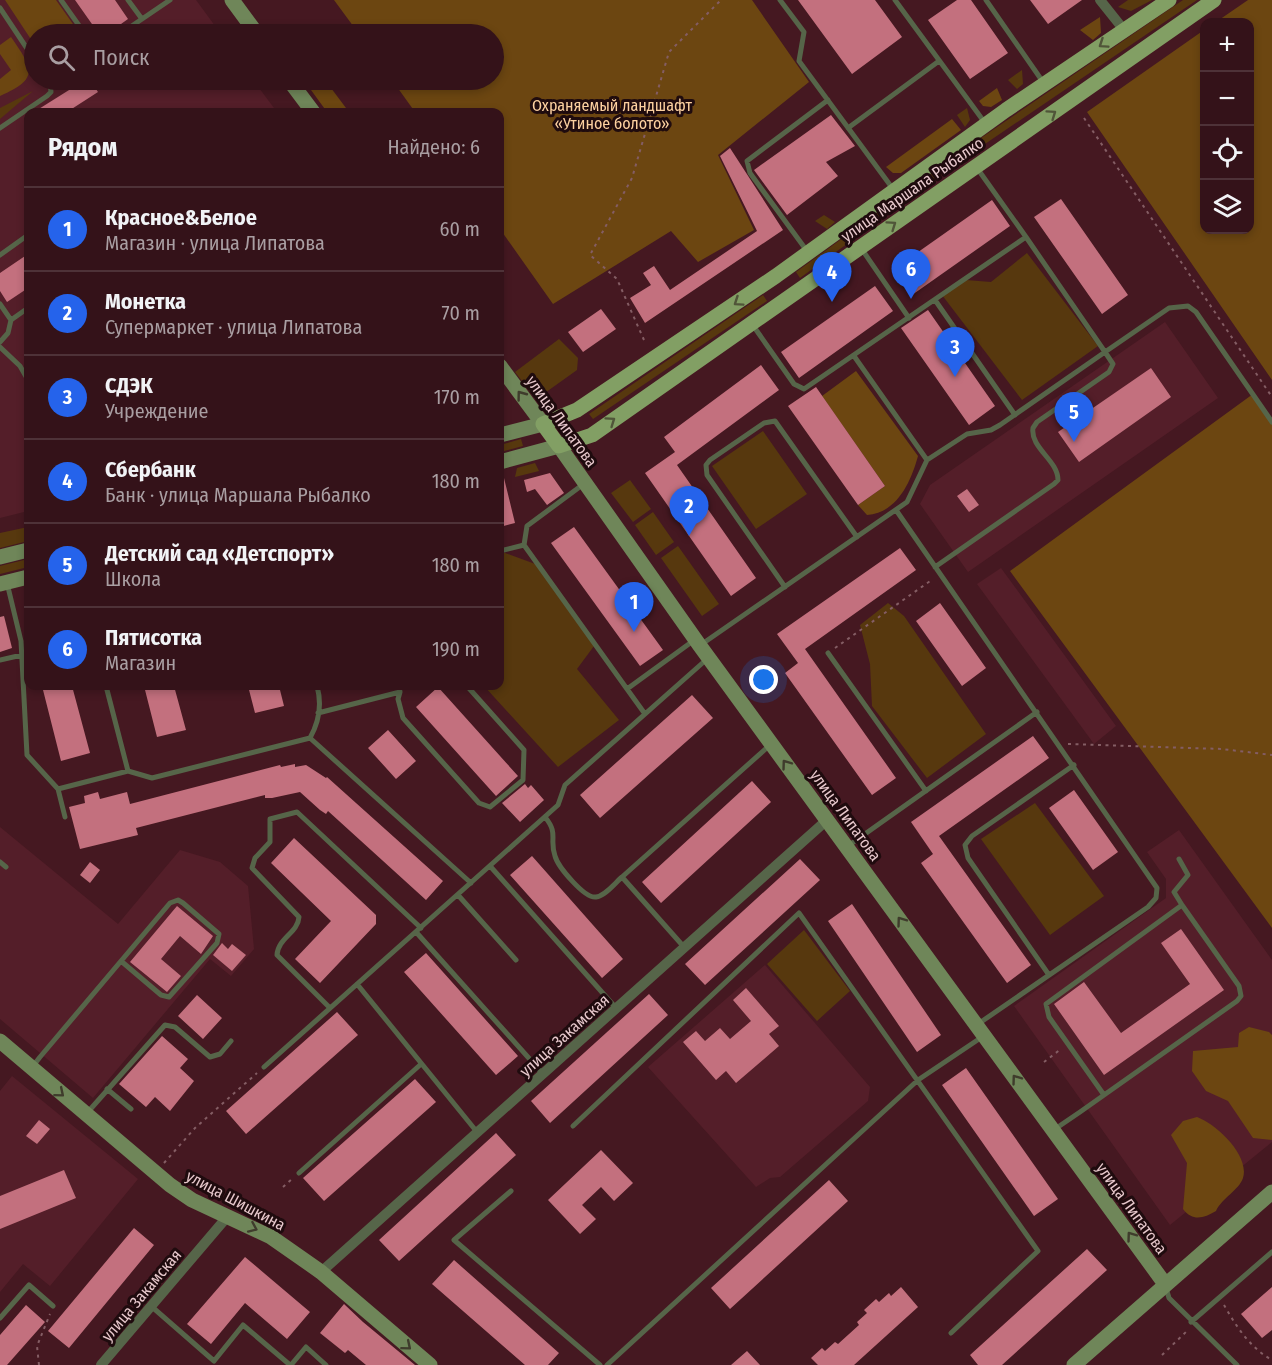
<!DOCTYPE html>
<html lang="ru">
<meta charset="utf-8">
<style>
:root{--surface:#341219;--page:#3c1b22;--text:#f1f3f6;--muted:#a99ea2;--line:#4e3238;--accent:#2563eb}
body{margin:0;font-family:"Fira Sans Condensed",sans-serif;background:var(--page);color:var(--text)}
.controls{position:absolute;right:18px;top:18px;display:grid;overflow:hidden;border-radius:12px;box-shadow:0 3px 9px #0003}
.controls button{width:54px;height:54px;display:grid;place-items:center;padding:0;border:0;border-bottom:2px solid var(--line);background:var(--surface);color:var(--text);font:30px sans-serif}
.you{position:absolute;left:764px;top:680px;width:21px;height:21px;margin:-15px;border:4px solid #fff;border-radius:50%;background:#1a73e8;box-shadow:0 0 0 9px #1a73e833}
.badge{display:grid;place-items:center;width:39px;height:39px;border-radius:50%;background:var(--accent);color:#fff;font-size:20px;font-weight:700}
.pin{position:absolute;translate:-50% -50px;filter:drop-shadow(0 2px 3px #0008)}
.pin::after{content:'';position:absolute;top:32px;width:21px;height:18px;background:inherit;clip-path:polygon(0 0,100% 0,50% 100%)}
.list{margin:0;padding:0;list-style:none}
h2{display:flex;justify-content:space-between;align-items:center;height:78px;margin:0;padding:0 24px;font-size:26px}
h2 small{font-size:20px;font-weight:400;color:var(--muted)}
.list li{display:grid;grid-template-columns:39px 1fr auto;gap:18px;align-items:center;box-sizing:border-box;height:84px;padding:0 24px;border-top:2px solid var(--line)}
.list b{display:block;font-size:22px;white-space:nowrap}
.list p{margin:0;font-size:20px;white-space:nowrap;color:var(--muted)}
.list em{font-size:20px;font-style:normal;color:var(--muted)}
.icon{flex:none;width:33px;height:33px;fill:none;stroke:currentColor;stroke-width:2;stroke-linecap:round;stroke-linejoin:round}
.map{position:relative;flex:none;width:1272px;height:1365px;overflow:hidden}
.search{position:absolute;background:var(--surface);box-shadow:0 3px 9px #0003;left:24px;top:24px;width:480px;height:66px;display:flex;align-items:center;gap:15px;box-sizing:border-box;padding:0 21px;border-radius:33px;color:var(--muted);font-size:22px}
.panel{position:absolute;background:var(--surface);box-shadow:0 3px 9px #0003;left:24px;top:108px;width:480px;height:582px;border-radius:12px}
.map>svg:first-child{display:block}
</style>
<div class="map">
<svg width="1272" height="1365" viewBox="0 0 1272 1365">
<rect width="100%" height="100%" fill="#451821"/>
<path fill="#541e29" d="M0,0H196L221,34H34V80H253L277,112H28V511L0,518Z
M1165,322L1218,398L968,572L920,504L930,485Z
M1001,568L1116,726L1094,744L977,584Z
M0,827L118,924L180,850L220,862L248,886L254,949L231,976L210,959L93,1098L0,1019Z
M1179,830L1272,960V1142L1170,1225L1014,1006L1166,898V879L1147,852Z
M765,965L870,1087L868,1101L780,1177L770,1178L756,1187L648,1067Z
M12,1076L138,1179L50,1286L23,1264L0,1292V1091Z"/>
<path fill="#57380e" d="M1128,0H1152L1131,11L1118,7Z
M1183,0H1197L982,146L978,140Z
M1022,70L1023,84L1017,89L1008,80Z
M33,91L0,119V108Z
M967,108L970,120L965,127L957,115Z
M971,145L975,151L800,278L796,272Z
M824,215L835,222L827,229L815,221Z
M1027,253L1098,346L1022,400L942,295L966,280L991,282Z
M763,295L767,301L593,419L589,414Z
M559,339L578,358L577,370L542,395L532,394L515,372Z
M763,431L807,494L756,529L712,466Z
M521,439L523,446L500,452V445Z
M535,463L539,471L515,477L517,468Z
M630,480L651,509L633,522L611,493Z
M653,512L674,542L656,555L635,525Z
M28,527V541L0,548V533Z
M678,546L719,604L702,616L661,558Z
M500,553H505L538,565L594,646L577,669L619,720L558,767L484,686H500Z
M28,559V567L0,574V566Z
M888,603L904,616L986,734L927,778L872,706L870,664L860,625Z
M1035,803L1104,896L1050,935L981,839Z
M804,930L850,991L817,1021L767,964Z"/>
<path fill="#6c4611" d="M5,0H56L80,34H34V44Z
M334,0H752L809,82L718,155L754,230L698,262L671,231L553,304L500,229V112H415L392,80H494V34H359Z
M1248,0H1272V380L1087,112L1204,30V230H1250V22H1216Z
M1100,17L1101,33L1093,40L1080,30Z
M11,37C33,69 40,78 0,96V79L11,70L0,54V45Z
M325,80L349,112H327L311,90Z
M997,88L1002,100L991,107L983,106L979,101Z
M952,119L961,130L901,173H893L886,167Z
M856,371L918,456C911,482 897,513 867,515L858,505L885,486L822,396Z
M1253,394L1272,423V928L1010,571Z
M1249,1027L1269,1032L1272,1035V1140L1253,1138L1228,1101L1206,1091L1192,1071L1193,1051L1238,1047L1239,1033Z
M1197,1117C1216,1124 1250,1155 1243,1178C1239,1190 1222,1198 1216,1211C1204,1218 1193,1222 1183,1209L1187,1163L1171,1135L1183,1121Z"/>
<path fill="#c3707e" d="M75,0H115L128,19L107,34H99Z
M798,0H875L902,37L852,74Z
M957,0H971L1008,53L970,79L928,20Z
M1030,0H1082L1048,24Z
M85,80H90L98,92L67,112H34Z
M831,115L855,146L826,162L838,176L787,215L754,170Z
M730,148L783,230L645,323L630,298L651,285L643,273L654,266L670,290L757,231L720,156Z
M1061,199L1128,295L1102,314L1034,217Z
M992,200L1010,226L912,295L894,269Z
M28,254V288L7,302L0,291V273Z
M875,286L893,311L799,378L781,352Z
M601,309L616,329L583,352L568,332Z
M928,310L995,406L969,425L901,328Z
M761,365L779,390L677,465L756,578L731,596L645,473L675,452L664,437Z
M1151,368L1171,397L1079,462L1058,432Z
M816,387L885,486L858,505L788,406Z
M550,473L564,493L547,505L535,489L527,492L524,480Z
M500,478H504L515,523L500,527Z
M967,489L979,505L969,512L957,496Z
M574,527L663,650L640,666L551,543Z
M900,548L916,570L805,649L896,778L872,795L785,673L798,663L777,634Z
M940,603L986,668L962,686L916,621Z
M4,616L12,648L0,652V617Z
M42,686H72L90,753L61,761Z
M144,686H174L186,730L157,737Z
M248,686H279L284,706L255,713Z
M438,687L518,776L496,796L416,707Z
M692,695L713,718L600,818L580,795Z
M388,730L416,761L396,779L368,748Z
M1033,736L1049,758L939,836L1031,965L1007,983L921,863L933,854L911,822Z
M295,764V767L306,765L326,778L327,777L443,881L426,900L328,811L326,814L320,810L300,792L272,798H265V795L136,828L138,835L80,849L69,807L85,803L84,796L98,792L100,799L127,792L130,804L280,765L281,767Z
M752,781L771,802L661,903L642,882Z
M525,784L528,788L531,785L544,800L520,822L502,803Z
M1074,790L1118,852L1093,870L1049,808Z
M294,838L376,915V924L320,983L295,959L331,921L271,863Z
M532,856L623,959L602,978L510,875Z
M800,859L820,880L705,985L685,964Z
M90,862L100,870L90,883L80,875Z
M852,904L941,1035L917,1052L828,921Z
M177,906L213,936L201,954L180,936L161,959L181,976L167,992L130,962Z
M1181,929L1224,990L1104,1075L1054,1004L1084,982L1121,1033L1190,984L1161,943Z
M222,943L228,949L232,944L246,955L232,971L213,955Z
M426,953L518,1056L496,1075L404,972Z
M746,988L779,1026L769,1034L779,1046L736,1083L726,1071L716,1080L683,1042L696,1031L705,1041L720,1028L730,1039L751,1021L733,1000Z
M649,994L668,1015L550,1123L531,1101Z
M197,995L222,1018L203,1039L178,1016Z
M337,1012L358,1035L246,1134L226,1111Z
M162,1036L188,1059L180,1068L194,1081L170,1111L155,1097L146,1107L119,1084Z
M966,1068L1058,1199L1034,1216L942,1085Z
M415,1079L436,1102L324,1201L303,1178Z
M39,1120L50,1129L37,1144L26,1136Z
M496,1133L516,1155L399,1261L379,1240Z
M601,1150L633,1183L614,1201L601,1187L582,1205L596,1219L580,1234L548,1200Z
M64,1170L76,1198L0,1229V1196Z
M829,1180L848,1201L730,1309L711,1288Z
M134,1228L154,1245L69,1348L48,1331Z
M1087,1249L1107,1270L1002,1365H978L970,1355Z
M245,1257L310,1312L287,1339L245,1303L211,1344L187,1324Z
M454,1260L559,1353L548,1365H525L432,1284Z
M901,1287L918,1307L854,1365H818L811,1358L822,1348L825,1351L835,1342L838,1344L859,1325L857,1322L867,1313L864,1310L876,1299L879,1302L889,1293L891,1296Z
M1272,1287V1330L1262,1338L1241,1314Z
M344,1304L363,1322L415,1365H366L348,1350L345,1353L320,1333Z
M26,1305L45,1322L7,1365H0V1335Z
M747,1351L760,1365H731Z"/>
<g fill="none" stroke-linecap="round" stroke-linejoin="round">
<path stroke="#845d64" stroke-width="2" stroke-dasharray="3 4.5" stroke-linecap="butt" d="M1084,118L1272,397
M644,340L617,279L590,255L632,178L669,52L721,0
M835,648L933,579
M1068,744L1222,749L1272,755
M1044,1062L1061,1049
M164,1163L195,1128L257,1073
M283,1187L292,1179
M1224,1305C1236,1326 1250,1348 1272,1360
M1162,1355L1188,1330
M39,1365L37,1346L50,1314"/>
<path stroke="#566549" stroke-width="5" d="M61,0L85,34
M128,0L142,19
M780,0L804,32L799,61L893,189
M895,0L985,123
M986,0L1043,82
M0,8L34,59
M120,34L170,0
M0,128L47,96L51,92L50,82L53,80
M848,128L939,61
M861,248L909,318
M807,251L750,173L747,161L828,100
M0,255L28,235
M935,300L1015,415
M0,304L11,320L28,308
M752,324L794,384L804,389L1026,237L977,168
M0,342L8,333L11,320
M0,347L20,366L28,380
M854,356L927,460
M896,510L1157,888L1156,898L1148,907L978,1024
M524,545L527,526L585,483
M500,551L524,545L627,689L693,641
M935,567L1054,484L1058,480C1058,460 1030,448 1033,428L1037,422L1109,372L1113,364L1105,352L1169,308L1188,306L1196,312L1272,422
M7,583L21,641L27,755L58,789
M785,587L707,475L706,465L710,460L764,423L775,421L857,537
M702,644L907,502L927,460L967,434L991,430L1000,425L1105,352L1026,237
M828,653L926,791
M0,660L22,655
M106,686L128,771
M627,689L645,714
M400,692L398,699L403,718L479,803L490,807L523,780L524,750L467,686
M318,713L400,692L399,686
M310,738C319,722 322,704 317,686
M65,817L58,789L128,771L152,778L310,738L471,883
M545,817C559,834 549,839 555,856C558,867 585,899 596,897C605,896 615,883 622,877
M848,846L1037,712
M1179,859L1188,875L1174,892L1182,905
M0,862L6,867
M490,866L616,1008
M458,895L516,960
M416,932L543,1074
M684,947L622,877L770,745
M1049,975L968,858L965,845L972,836L1074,765
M357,984L477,1132
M330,1008L277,955C278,938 298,933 299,917L252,868L255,858L270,842V819L297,812L421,928
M33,1066L40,1057L170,903L178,900L183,903L219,934L217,943L169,997L161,995L121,961
M264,1067L558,805L565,785L707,659
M107,1089L131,1109
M87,1113L165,1025L175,1027L210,1057L220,1054L231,1041
M573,1126L799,913L1038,1251L951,1333
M1055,1129L1080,1112L1237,1001L1241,996L1239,986L1182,905L1046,1004L1049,1017L1104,1095
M299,1173L420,1065
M511,1191L454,1240L600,1365
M1166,1288L1169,1298L1237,1365
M151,1306L214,1361L243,1325L290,1365
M0,1318L29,1285L53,1306
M1191,1322L1272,1252
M291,1365L306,1347L326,1365
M607,1365L918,1080L982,1037"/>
<path stroke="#566549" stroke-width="10" d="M1100,0L1124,30
M321,1272L827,820
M101,1365L227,1217"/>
<path stroke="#6f8659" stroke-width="15" d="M232,0L257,34
M289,80L313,112
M500,366L543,424L500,435
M500,462L559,446L700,646L1165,1284
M0,557L28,550
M0,584L28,577
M0,1041L170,1185L192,1200L271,1237L321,1272L430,1365
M1074,1365L1272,1192"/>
<path stroke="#829f64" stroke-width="15" d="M1169,0L1006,110L776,276L577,410L543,424L559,446L592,435L1214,0"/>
</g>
<defs><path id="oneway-chevron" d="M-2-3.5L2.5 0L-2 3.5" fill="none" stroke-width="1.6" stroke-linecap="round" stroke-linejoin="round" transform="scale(1.5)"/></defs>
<g stroke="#505539">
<use href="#oneway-chevron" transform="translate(1103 44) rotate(146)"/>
<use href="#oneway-chevron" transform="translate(1052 114) rotate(-35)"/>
<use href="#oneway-chevron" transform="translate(892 225) rotate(-35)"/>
<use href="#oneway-chevron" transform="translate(738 302) rotate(146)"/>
<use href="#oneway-chevron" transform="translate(611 421) rotate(-35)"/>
</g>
<g stroke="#3f3c2c">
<use href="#oneway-chevron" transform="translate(521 395) rotate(-127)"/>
<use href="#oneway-chevron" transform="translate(786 764) rotate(-126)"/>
<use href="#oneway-chevron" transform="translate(901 921) rotate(-126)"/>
<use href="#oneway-chevron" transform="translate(1016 1079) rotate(-126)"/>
<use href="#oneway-chevron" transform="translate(60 1093) rotate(40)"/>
<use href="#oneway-chevron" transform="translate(253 1228) rotate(24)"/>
<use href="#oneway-chevron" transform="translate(1131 1236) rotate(-126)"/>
<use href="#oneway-chevron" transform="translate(407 1346) rotate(40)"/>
</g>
<g text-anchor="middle" stroke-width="6" stroke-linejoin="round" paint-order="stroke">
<g font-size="16" fill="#fdd1a0" stroke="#1f0b0e">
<text x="612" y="111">Охраняемый ландшафт<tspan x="612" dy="18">«Утиное болото»</tspan></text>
</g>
<g font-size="16" fill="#e8c9cd" stroke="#1f0b0e">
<text transform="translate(912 189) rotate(-35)" y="6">улица Маршала Рыбалко</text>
<text transform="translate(562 421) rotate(54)" y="6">улица Липатова</text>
<text transform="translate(846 815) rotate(54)" y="6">улица Липатова</text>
<text transform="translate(564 1035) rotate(-42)" y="6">улица Закамская</text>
<text transform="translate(236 1200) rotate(28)" y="6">улица Шишкина</text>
<text transform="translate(1132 1208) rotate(54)" y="6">улица Липатова</text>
<text transform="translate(141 1295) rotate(-50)" y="6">улица Закамская</text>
</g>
</g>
</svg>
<div class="controls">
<button>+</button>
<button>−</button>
<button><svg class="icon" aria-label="locate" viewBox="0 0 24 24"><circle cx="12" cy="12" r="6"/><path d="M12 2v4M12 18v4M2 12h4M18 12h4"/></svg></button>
<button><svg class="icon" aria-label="layers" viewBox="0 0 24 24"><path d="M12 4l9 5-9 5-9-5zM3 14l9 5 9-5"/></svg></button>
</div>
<div class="you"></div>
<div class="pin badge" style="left:634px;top:632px">1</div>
<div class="pin badge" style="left:689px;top:536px">2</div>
<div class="pin badge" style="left:955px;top:377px">3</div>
<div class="pin badge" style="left:832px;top:302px">4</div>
<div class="pin badge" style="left:1074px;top:442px">5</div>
<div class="pin badge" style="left:911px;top:299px">6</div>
<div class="search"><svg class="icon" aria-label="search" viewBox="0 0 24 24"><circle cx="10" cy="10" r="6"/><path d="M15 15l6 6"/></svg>Поиск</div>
<section class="panel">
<h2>Рядом<small>Найдено: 6</small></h2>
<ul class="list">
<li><span class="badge">1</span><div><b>Красное&amp;Белое</b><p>Магазин · улица Липатова</p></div><em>60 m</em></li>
<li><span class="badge">2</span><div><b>Монетка</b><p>Супермаркет · улица Липатова</p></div><em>70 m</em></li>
<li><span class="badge">3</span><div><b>СДЭК</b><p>Учреждение</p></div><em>170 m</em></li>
<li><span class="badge">4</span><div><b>Сбербанк</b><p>Банк · улица Маршала Рыбалко</p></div><em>180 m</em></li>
<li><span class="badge">5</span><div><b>Детский сад «Детспорт»</b><p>Школа</p></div><em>180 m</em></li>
<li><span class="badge">6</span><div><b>Пятисотка</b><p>Магазин</p></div><em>190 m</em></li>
</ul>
</section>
</div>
